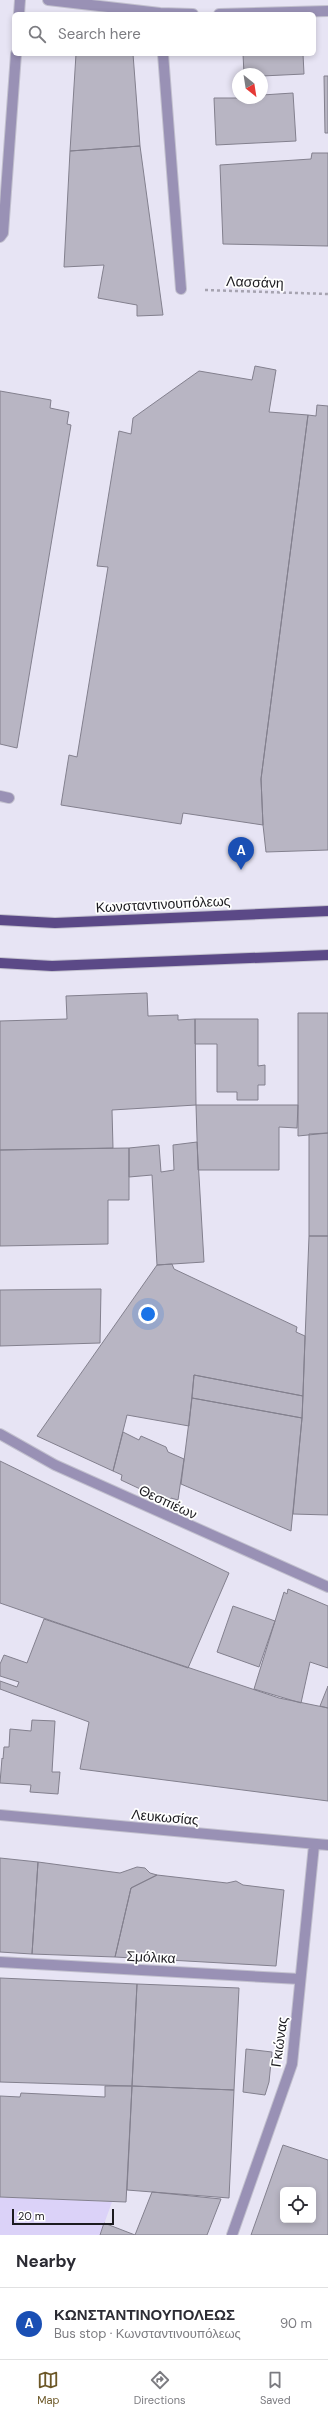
<!DOCTYPE html>
<meta charset="utf-8">
<style>
:root{--surface:#fff;--page:#f7f7f7;--text:#2b2b33;--muted:#7c7c81;--line:#e1e1e2;--accent:#6c5726}
body{margin:0;font-family:"DM Sans",sans-serif;background:var(--page);color:var(--text)}
.controls{position:absolute;right:12px;bottom:12px;display:grid;overflow:hidden;border-radius:6px;box-shadow:0 2px 6px #0003}
.controls button{width:36px;height:36px;display:grid;place-items:center;padding:0;border:0;border-bottom:1px solid var(--line);background:var(--surface);color:var(--text);font:20px sans-serif}
.compass{position:absolute;left:232px;top:68px;width:36px;height:36px;border-radius:50%;background:var(--surface);box-shadow:0 2px 6px #0003;rotate:150deg}
.scale{position:absolute;left:12px;bottom:10px;width:102px;box-sizing:border-box;padding-left:4px;border:2px solid #1c1b20;border-top:0;font-size:11px;line-height:14px;white-space:nowrap;color:#1c1b20;-webkit-text-stroke:3px #fff;paint-order:stroke}
.you{position:absolute;left:148px;top:1314px;width:14px;height:14px;margin:-10px;border:3px solid #fff;border-radius:50%;background:#1a73e8;box-shadow:0 0 0 6px #1a73e833}
.badge{display:grid;place-items:center;width:26px;height:26px;border-radius:50%;background:var(--accent);color:#fff;font-size:13px;font-weight:700}
.pin{position:absolute;translate:-50% -33px;filter:drop-shadow(0 1px 2px #0008)}
.pin::after{content:'';position:absolute;top:21px;width:14px;height:12px;background:inherit;clip-path:polygon(0 0,100% 0,50% 100%)}
.list{margin:0;padding:0;list-style:none}
h2{display:flex;justify-content:space-between;align-items:center;height:52px;margin:0;padding:0 16px;font-size:17px}
h2 small{font-size:13px;font-weight:400;color:var(--muted)}
.list li{display:grid;grid-template-columns:26px 1fr auto;gap:12px;align-items:center;box-sizing:border-box;height:72px;padding:0 16px;border-top:1px solid var(--line)}
.list b{display:block;font-size:15px;white-space:nowrap}
.list p{margin:0;font-size:13px;white-space:nowrap;color:var(--muted)}
.list em{font-size:13px;font-style:normal;color:var(--muted)}
.icon{flex:none;width:22px;height:22px;fill:none;stroke:currentColor;stroke-width:2;stroke-linecap:round;stroke-linejoin:round}
.map{position:relative;flex:none;width:328px;height:2235px;overflow:hidden}
.search{position:absolute;background:var(--surface);box-shadow:0 2px 6px #0003;left:12px;right:12px;top:12px;height:44px;display:flex;align-items:center;gap:10px;box-sizing:border-box;padding:0 14px;border-radius:6px;color:var(--muted);font-size:15px}
.sheet{height:124px;background:var(--surface)}
nav{display:flex;justify-content:space-around;align-items:center;box-sizing:border-box;height:56px;border-top:1px solid var(--line);background:var(--surface);font-size:11px;color:var(--muted)}
nav a{display:grid;justify-items:center;gap:2px}
nav .on{color:var(--accent)}
.map>svg:first-child{display:block}
</style>
<div class="map">
<svg width="328" height="2235" viewBox="0 0 328 2235">
<rect width="100%" height="100%" fill="#e7e4f4"/>
<path fill="#dbd2f8" d="M0,2197L112,2202L100,2235H0Z"/>
<path fill="#b8b5c3" stroke="#83808e" fill-rule="evenodd" d="M76,54H133L140,146L70,151Z
M243,54H303L304,74L262,76V74H244Z
M324,76H328V133H325Z
M293,93L296,141L216,145L214,98H262V95Z
M140,146L163,315L137,316V305L98,298L104,265L64,267L70,151Z
M312,153H328V246L223,244L220,165L311,159Z
M255,366L276,370L269,412L308,415L261,779L263,825L183,813L181,824L61,805L69,755L77,757L108,567L97,566L119,431L131,434L133,418L199,371L252,380Z
M0,391L51,400L50,408L69,412L67,424L71,425L17,748L0,744Z
M317,405L328,406V850L266,852L263,825L261,779L308,415L316,416Z
M147,993L148,1016L178,1015V1020L195,1019L196,1105L112,1110L113,1148L0,1150V1021L67,1019L66,996Z
M298,1013H328V1133L298,1136Z
M195,1019H258V1066L265,1065V1085H258V1100H237V1092H217V1044H195Z
M196,1105H298L297,1128L279,1127V1170H198Z
M328,1133V1236H309V1134Z
M197,1142L204,1262L157,1265L152,1175L129,1177V1148L159,1145L161,1172L174,1170L173,1145Z
M129,1148V1200H108V1244L0,1246V1150Z
M309,1236H328V1515L293,1514L302,1418Z
M172,1264L174,1269L297,1327L296,1332L305,1336L303,1396L194,1375L189,1426L127,1415L113,1471L37,1436L157,1265Z
M101,1289L100,1343L0,1346V1290Z
M194,1375L303,1396L302,1418L192,1398Z
M192,1398L302,1418L291,1531L181,1484Z
M123,1432L139,1440L141,1436L166,1447L168,1452L184,1459L178,1500L171,1498L170,1503L121,1480L122,1475L113,1471Z
M0,1461L229,1573L188,1668L0,1603Z
M288,1589L328,1606V1668L310,1662L301,1703L254,1689L284,1592L287,1594Z
M233,1606L275,1621L259,1667L217,1652Z
M44,1619L279,1698L328,1708V1801L80,1769L89,1722L0,1689V1681L17,1687L19,1682L0,1676V1664L4,1655L27,1663Z
M328,1686V1708L320,1706Z
M32,1720L55,1721L52,1772H60L58,1794L30,1792L31,1785L0,1783L2,1758L3,1759L4,1747H9L10,1729L31,1731Z
M0,1858L38,1862L32,1954L0,1952Z
M38,1862L120,1873L137,1867L145,1868L150,1873L157,1875L131,1888L115,1957L32,1954Z
M157,1875L227,1883L236,1881L243,1885L284,1890L276,1966L115,1957L131,1888Z
M0,1978L137,1984L132,2086L0,2082Z
M137,1984L239,1988L234,2090L132,2086Z
M246,2049L272,2052L269,2082L265,2095L243,2092Z
M105,2086H132L126,2202L0,2197V2096L20,2097L21,2093L105,2097Z
M132,2086L234,2090L229,2198L127,2190Z
M283,2145L328,2160V2235H251ZM283,2190H313V2220H283Z
M152,2192L221,2199L207,2235H135Z
M104,2223L135,2235H100Z"/>
<g fill="none" stroke-linecap="round" stroke-linejoin="round">
<g stroke="#c2c0ce" stroke-width="12">
<path id="minor" d="M48,0L160,13L193,14
M19,14L20,0
M219,14L328,11
M163,54L181,289
M0,237L3,233L16,54
M0,796L9,798
M0,1434L55,1465L328,1587
M0,1815L328,1845
M0,1962L300,1979
M232,2235L292,2064L314,1845"/>
</g>
<g stroke="#c2c0ce" stroke-width="12">
<path id="major" d="M0,920L55,923L328,911
M0,963L52,966L328,955"/>
</g>
<path stroke="#a6a3b0" stroke-width="2.5" stroke-dasharray="3 3" stroke-linecap="butt" d="M205,290L328,294"/>
<use href="#minor" stroke="#9991b5" stroke-width="10"/>
<use href="#major" stroke="#5b4987" stroke-width="10"/>
</g>
<g text-anchor="middle" stroke-width="3.5" stroke-linejoin="round" paint-order="stroke">
<g font-size="14" fill="#1c1b20" stroke="#fff">
<text transform="translate(255 282) rotate(2)" y="5">Λασσάνη</text>
<text transform="translate(163 904) rotate(-3)" y="5">Κωνσταντινουπόλεως</text>
<text transform="translate(168 1502) rotate(25)" y="5">Θεσπιέων</text>
<text transform="translate(165 1817) rotate(5)" y="5">Λευκωσίας</text>
<text transform="translate(151 1957) rotate(3)" y="5">Σμόλικα</text>
<text transform="translate(279 2042) rotate(-82)" y="5">Γκιώνας</text>
</g>
</g>
</svg>
<div class="controls">
<button><svg class="icon" aria-label="locate" viewBox="0 0 24 24"><circle cx="12" cy="12" r="6"/><path d="M12 2v4M12 18v4M2 12h4M18 12h4"/></svg></button>
</div>
<svg class="compass" viewBox="-18 -18 36 36"><path d="M0-13l5 13h-10z" fill="#e53935"/><path d="M0 13l5-13h-10z" fill="#7c7c81"/></svg>
<div class="scale">20 m</div>
<div class="you"></div>
<div class="pin badge" style="left:241px;top:870px;background:#1a4fb4">A</div>
<div class="search"><svg class="icon" aria-label="search" viewBox="0 0 24 24"><circle cx="10" cy="10" r="6"/><path d="M15 15l6 6"/></svg>Search here</div>
</div>
<section class="sheet">
<h2>Nearby<small></small></h2>
<ul class="list">
<li><span class="badge" style="background:#1a4fb4">A</span><div><b>ΚΩΝΣΤΑΝΤΙΝΟΥΠΟΛΕΩΣ</b><p>Bus stop · Κωνσταντινουπόλεως</p></div><em>90 m</em></li>
</ul>
</section>
<nav>
<a class="on"><svg class="icon" aria-label="map" viewBox="0 0 24 24"><path d="M3 6l6-2 6 2 6-2v14l-6 2-6-2-6 2zM9 4v14M15 6v14"/></svg>Map</a>
<a><svg class="icon" aria-label="directions" viewBox="0 0 24 24"><path d="M12 3l9 9-9 9-9-9zM9 14v-3h6M13 9l2 2-2 2"/></svg>Directions</a>
<a><svg class="icon" aria-label="saved" viewBox="0 0 24 24"><path d="M7 4h10v16l-5-4-5 4z"/></svg>Saved</a>
</nav>
